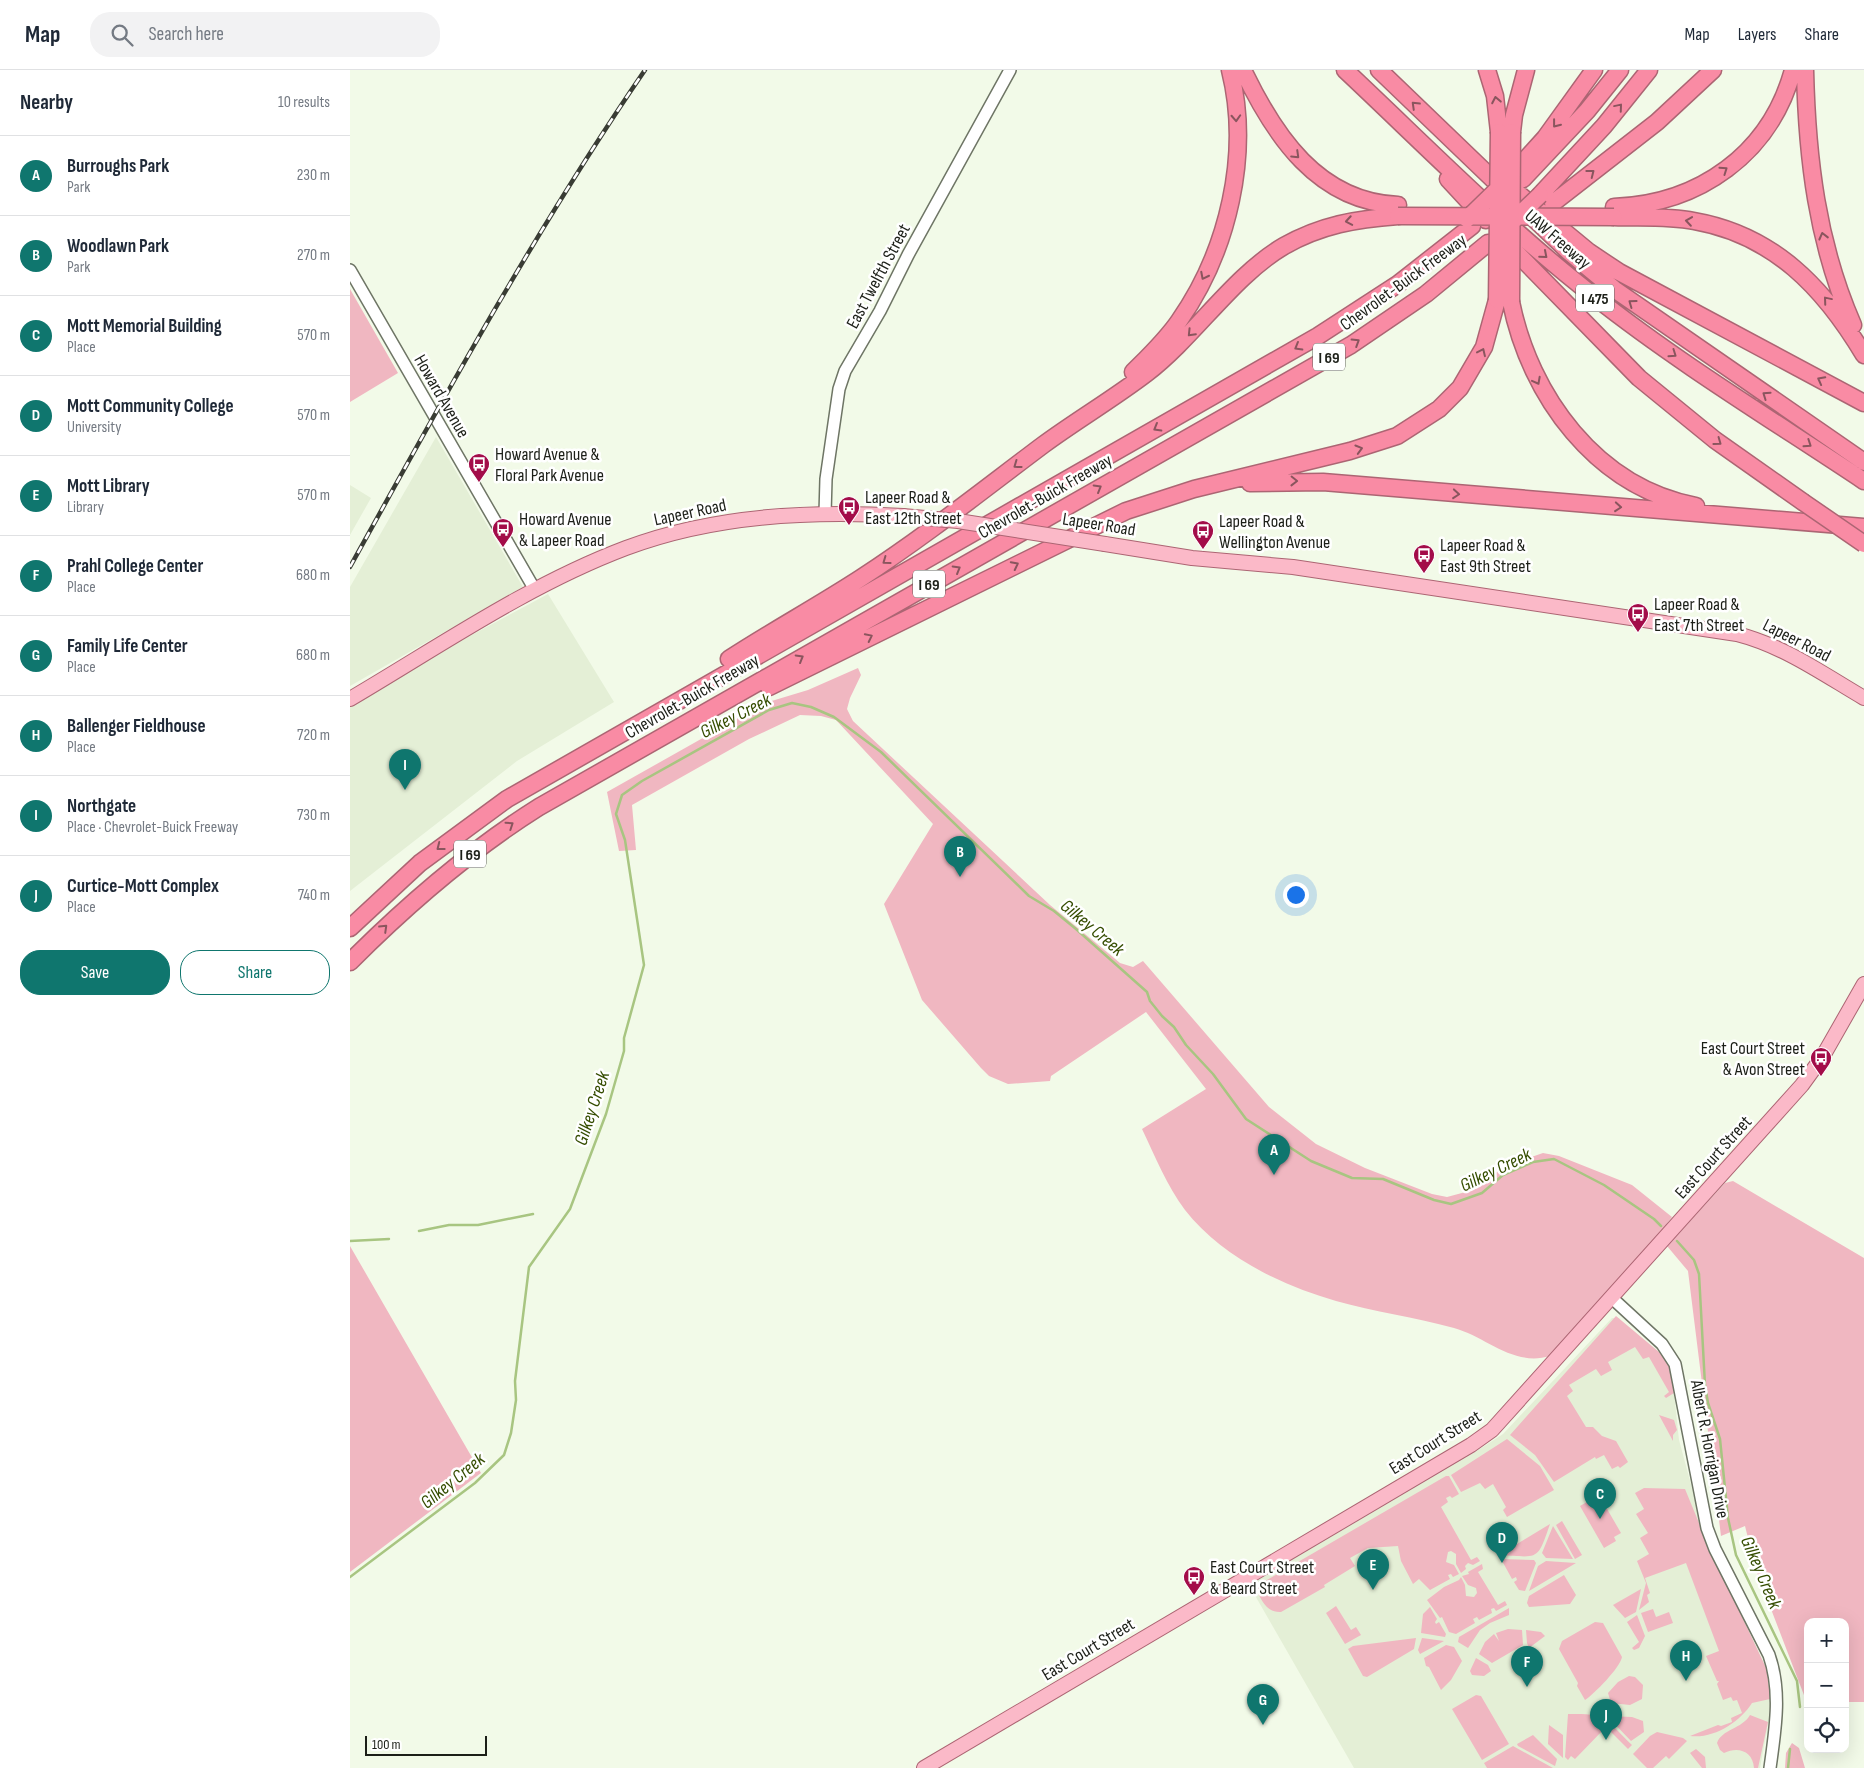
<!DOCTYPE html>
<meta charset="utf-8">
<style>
:root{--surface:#fff;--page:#f2f2f3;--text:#1f2937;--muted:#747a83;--line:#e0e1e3;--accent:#0f766e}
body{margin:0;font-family:"Sofia Sans Condensed",sans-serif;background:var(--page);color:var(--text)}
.controls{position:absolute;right:15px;bottom:15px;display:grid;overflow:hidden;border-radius:10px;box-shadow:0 5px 20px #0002}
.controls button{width:45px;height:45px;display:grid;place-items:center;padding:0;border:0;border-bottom:1px solid var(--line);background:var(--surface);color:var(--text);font:25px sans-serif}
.scale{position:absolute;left:15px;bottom:12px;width:122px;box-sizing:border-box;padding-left:5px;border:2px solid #1c1f18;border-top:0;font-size:14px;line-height:18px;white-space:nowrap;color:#1c1f18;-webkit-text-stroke:4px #fff;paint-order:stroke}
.you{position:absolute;left:945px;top:824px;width:18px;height:18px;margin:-12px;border:4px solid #fff;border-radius:50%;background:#1a73e8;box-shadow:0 0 0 8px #1a73e833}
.badge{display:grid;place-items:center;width:32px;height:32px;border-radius:50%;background:var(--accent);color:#fff;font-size:16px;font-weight:700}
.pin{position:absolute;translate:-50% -41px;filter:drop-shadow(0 1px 2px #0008)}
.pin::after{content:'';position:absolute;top:26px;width:18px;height:15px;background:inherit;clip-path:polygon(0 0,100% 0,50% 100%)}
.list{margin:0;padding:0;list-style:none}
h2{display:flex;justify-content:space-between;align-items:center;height:65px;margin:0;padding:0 20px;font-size:21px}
h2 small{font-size:16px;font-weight:400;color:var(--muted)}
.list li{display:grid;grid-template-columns:32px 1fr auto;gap:15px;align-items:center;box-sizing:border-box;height:80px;padding:0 20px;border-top:1px solid var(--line)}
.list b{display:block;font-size:19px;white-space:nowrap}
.list p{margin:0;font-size:16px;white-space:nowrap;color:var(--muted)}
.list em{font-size:16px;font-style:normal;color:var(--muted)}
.actions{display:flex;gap:10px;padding:15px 20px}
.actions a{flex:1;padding:11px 0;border:1px solid var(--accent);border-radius:20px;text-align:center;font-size:18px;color:var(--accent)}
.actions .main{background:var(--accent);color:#fff}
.icon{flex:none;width:28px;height:28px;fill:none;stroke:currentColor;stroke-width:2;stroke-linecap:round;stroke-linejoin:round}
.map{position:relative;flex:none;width:1514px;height:1698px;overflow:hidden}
header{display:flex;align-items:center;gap:30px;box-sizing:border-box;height:70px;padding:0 25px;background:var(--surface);border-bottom:1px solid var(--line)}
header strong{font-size:24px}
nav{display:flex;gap:28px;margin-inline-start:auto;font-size:18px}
.search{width:350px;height:45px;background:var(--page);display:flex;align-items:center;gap:12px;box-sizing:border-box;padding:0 18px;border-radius:20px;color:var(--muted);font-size:19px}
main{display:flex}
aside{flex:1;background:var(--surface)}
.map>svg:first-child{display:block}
</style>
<header>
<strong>Map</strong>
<div class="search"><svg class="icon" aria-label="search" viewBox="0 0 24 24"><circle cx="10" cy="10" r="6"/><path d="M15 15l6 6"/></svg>Search here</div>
<nav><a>Map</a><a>Layers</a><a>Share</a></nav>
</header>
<main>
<aside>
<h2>Nearby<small>10 results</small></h2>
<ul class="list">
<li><span class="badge">A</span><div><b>Burroughs Park</b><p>Park</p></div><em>230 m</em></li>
<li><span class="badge">B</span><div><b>Woodlawn Park</b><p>Park</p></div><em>270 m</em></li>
<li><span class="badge">C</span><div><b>Mott Memorial Building</b><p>Place</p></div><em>570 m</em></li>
<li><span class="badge">D</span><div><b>Mott Community College</b><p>University</p></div><em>570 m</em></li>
<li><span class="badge">E</span><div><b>Mott Library</b><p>Library</p></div><em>570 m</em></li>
<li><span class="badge">F</span><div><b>Prahl College Center</b><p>Place</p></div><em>680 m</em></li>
<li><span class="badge">G</span><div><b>Family Life Center</b><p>Place</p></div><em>680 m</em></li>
<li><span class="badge">H</span><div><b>Ballenger Fieldhouse</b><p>Place</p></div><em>720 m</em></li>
<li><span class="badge">I</span><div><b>Northgate</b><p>Place · Chevrolet-Buick Freeway</p></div><em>730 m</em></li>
<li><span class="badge">J</span><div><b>Curtice-Mott Complex</b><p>Place</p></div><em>740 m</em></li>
</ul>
<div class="actions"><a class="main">Save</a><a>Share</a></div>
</aside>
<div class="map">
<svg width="1514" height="1698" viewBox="0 0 1514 1698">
<rect width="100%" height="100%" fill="#f2fae8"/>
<path fill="#e4efd6" d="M86,367L173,517L0,616V517Z
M0,415L21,428L0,465Z
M198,524L264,632L167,691L0,821V635L90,582Z
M1262,1248H1269L1323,1313L1329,1370L1356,1470L1417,1600L1421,1639L1410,1698H1004L899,1515L1122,1384L1153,1364Z"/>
<path fill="#f0b7c1" d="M0,219L48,303L0,332Z
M508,598L511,605L500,628L497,639L503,651L700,835L770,893L783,897L793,891L919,1037L966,1074L1015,1098L1082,1124L1097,1127L1123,1120L1155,1096L1193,1083L1209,1086L1282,1115L1322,1147L1302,1173L1200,1286C1163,1297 1137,1267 1104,1258C1065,1247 1024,1242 986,1231C930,1215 871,1186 835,1140C817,1116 805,1086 792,1059L856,1019L796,942L701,1006L700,1011L658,1014L639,1006L631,998L572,930L534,834L583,754L486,650L471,646L450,645L399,669L282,735L286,780L269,781L257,722L415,633L458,620Z
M1383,1111L1514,1188V1632H1495V1552H1458L1457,1633L1406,1500L1395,1456L1371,1466L1338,1201L1317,1176L1375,1113Z
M0,1176L131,1403L0,1502Z
M1266,1246L1309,1282L1320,1296L1326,1318L1324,1323L1316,1328L1314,1326L1319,1322L1299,1287L1293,1289L1285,1277L1258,1292L1262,1300L1251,1306L1246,1299L1219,1315L1223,1321L1217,1326L1236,1357H1243L1252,1366L1266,1371L1278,1392L1270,1398L1268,1396L1262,1399L1254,1385L1246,1389L1245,1387L1204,1412L1185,1385L1160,1365Z
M1309,1345L1324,1350L1327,1360L1323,1365V1371Z
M1157,1369L1190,1396L1204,1420L1157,1447L1153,1440L1156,1437L1143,1414L1135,1419L1130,1413L1111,1422L1101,1405Z
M1096,1406H1099L1109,1424L1102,1428L1100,1426L1096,1428L1098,1432L1091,1437L1121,1490L1127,1487L1130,1491L1123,1495L1118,1493L1115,1496L1116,1499L1111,1503L1106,1494V1484L1101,1481L1098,1482L1096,1492L1104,1495L1109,1504L1103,1507L1101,1504L1098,1505L1100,1509L1080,1520L1069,1509L1063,1514L1051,1491L1048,1476L1018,1478L1000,1488L1005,1496L974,1515L975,1517L931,1542C916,1543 911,1529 905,1517Z
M1294,1418L1335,1419L1356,1470L1417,1600L1420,1629L1402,1633C1390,1652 1364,1669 1340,1666L1368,1655L1371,1656L1382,1652L1381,1648L1392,1643L1387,1630L1383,1631L1381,1627L1373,1630L1367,1614L1369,1611H1367L1356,1586L1369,1581L1336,1493L1295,1508L1300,1523L1297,1525L1299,1532L1289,1540L1296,1513L1287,1491L1299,1484L1290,1468L1298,1463L1286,1444L1294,1439L1285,1423Z
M1249,1425L1271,1463L1264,1467L1266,1471L1254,1478L1230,1436Z
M1212,1451L1232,1485L1225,1489L1206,1455Z
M1200,1454C1187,1492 1189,1487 1149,1485Z
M1203,1456L1223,1489L1196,1488L1192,1483Z
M1151,1489L1184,1490L1186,1493L1175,1521L1169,1520L1164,1512L1167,1510L1166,1507L1162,1509Z
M1196,1491L1226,1493L1179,1521L1188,1496Z
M1132,1494L1133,1499L1128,1502L1148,1535L1155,1531L1157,1535L1146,1541L1144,1538L1141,1539L1142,1543L1129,1550L1127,1547L1123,1549L1125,1553L1106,1564L1099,1562L1092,1547L1090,1548L1077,1530L1094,1517L1109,1510L1111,1507L1115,1515L1116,1526L1124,1527L1127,1523L1126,1518L1118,1515L1112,1506L1119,1504L1118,1502Z
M1214,1505L1226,1525L1220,1534L1179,1537L1177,1533L1179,1526Z
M1291,1519L1286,1542L1275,1548L1263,1535Z
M986,1536L1001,1560L1006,1557L1011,1565L995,1574L976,1543Z
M1080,1537L1087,1549L1085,1552L1086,1554L1089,1552L1096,1564L1095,1567L1071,1563L1073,1544Z
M1159,1538V1545L1140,1553L1130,1560L1118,1578L1108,1572L1109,1567Z
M1303,1539L1306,1547L1319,1542L1323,1553L1298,1562L1291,1543Z
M1287,1545L1295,1566L1289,1578L1284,1580L1282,1578L1289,1572L1277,1552Z
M1245,1552L1253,1553L1272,1587C1270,1598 1244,1624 1235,1630L1227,1616L1228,1613L1209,1579L1212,1571Z
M1158,1559L1172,1560L1173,1575L1142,1593L1129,1584L1135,1572L1144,1564L1149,1571L1146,1563Z
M1176,1560L1191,1562L1195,1566L1179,1578L1177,1573Z
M1066,1568L1064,1579L1017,1607L1013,1606L998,1579L1003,1576Z
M1072,1568L1094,1571L1070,1584L1068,1580Z
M1096,1575L1104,1577L1112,1591L1101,1610L1091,1620L1079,1597L1076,1596L1074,1588Z
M1126,1588L1138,1595L1141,1601L1134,1606L1122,1605L1120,1601Z
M1279,1606L1285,1607L1293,1615L1292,1629L1280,1635L1261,1633L1258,1623L1268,1612Z
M1126,1625L1131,1626L1159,1674L1132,1690L1102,1639Z
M1218,1644C1258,1643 1255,1649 1282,1675L1278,1679L1256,1657L1225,1689L1221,1686L1218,1690L1215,1687Z
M1400,1645L1418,1652L1408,1698H1404C1403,1681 1388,1676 1374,1683L1370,1680L1367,1673C1372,1659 1392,1659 1400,1645Z
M1257,1646L1282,1647L1293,1651L1294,1662L1281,1671Z
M1199,1655L1213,1665V1688L1198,1674Z
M1307,1662L1333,1668L1337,1671L1319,1689L1316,1686L1303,1698H1297L1283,1684L1300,1666Z
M1183,1665L1207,1689L1205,1696L1168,1676L1167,1674Z
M1442,1673L1449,1678L1455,1698H1435L1436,1683Z
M1163,1676L1203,1698H1137L1134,1693Z
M1346,1679L1355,1687L1356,1698H1352L1340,1683Z"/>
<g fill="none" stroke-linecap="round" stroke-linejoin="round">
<path stroke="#a8c581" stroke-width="2.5" d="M69,1161L99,1155H128L183,1144
M0,1171L39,1169
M1327,1171L1344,1190L1349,1204L1355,1315L1358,1333L1370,1369L1378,1448L1386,1485L1447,1611L1450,1637
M0,1507L125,1413L154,1385L161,1363L166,1330L165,1311L179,1197L220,1139L256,1044L274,981V968L294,895L275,770L266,744L272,725L292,711L419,640L442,633L461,637L484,647L531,682L679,826L704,841L726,859L797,922L800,931L812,946L824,957L836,975L863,1004L896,1049L961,1091L1002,1108L1033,1109L1084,1130L1101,1134L1132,1123L1153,1105L1183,1092L1204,1089L1254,1115L1304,1149L1311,1156
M1438,1698L1440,1679"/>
<g stroke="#6e7565" stroke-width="14">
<path id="minor" d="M0,200L185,520
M475,444L476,409L489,319L495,301L530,241L558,185L660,0
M1262,1228L1312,1274L1325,1294L1357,1458L1365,1479L1419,1585C1432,1622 1425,1661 1420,1698"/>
</g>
<g stroke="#ac6573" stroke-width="16">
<path id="major" d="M755,474L842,488L943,497L1387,564C1434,576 1473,604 1514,628
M0,629C90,576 178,515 276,478C364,445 460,440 553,446
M574,1698L1121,1375L1142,1360L1452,1015L1473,986L1514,914"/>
</g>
<g stroke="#ac6573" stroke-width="19">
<path id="highway" d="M893,0C924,65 968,132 1048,135
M995,0C1077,77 1156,158 1245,227C1330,294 1424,351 1514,411
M1029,0L1155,121
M1137,0L1145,26L1149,62
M1455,0C1457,88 1467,173 1503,255
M1162,62L1164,45L1176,0
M1166,100L1195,68L1244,0
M1098,109L1136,150
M1173,109L1237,41L1270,0
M1153,111L1239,182L1269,202L1514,333
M1190,125L1254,56L1299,0
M1203,133L1307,52L1363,0
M1264,137C1349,134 1420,84 1443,0
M1175,140L1218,181L1264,219L1514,392
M1264,147C1290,148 1318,146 1344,151C1424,165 1474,218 1514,285
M1154,170L1289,308L1365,370L1453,432
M1161,232C1180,326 1246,417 1346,436
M783,302C799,286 816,270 829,251C878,181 901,84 880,0
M900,413L973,412L1514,457
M379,589C422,561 468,536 511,508C574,467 633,420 693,375C727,350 763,329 797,303C845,266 883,206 934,176C971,155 1006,149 1048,146
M419,617L776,441L844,419L1000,381L1047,366L1089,339L1110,318L1134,277L1147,230
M0,858L70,793L157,729L968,266L1048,214L1122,156
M0,892C58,834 119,781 189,737L1001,275L1076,224L1138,173"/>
</g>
<use href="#minor" stroke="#fff" stroke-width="11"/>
<use href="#major" stroke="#fbb9c8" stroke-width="14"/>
<use href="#highway" stroke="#f98ba4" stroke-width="16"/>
<g stroke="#393c34" stroke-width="4.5">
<path id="rail" d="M0,497C93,329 186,159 295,0"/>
</g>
<use href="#rail" stroke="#fff" stroke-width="2.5" stroke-dasharray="8" stroke-linecap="butt"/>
<g stroke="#ac6573" stroke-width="16" stroke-linecap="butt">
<path id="major-bridge" d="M553,446L608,451L755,474"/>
</g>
<g stroke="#ac6573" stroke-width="19" stroke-linecap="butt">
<path id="highway-bridge" d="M1048,146L1264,147
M1117,149L1153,114
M1164,150L1190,125
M1147,230L1149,62
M1161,232L1162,62
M1453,432L1514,474"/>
</g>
<use href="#major-bridge" stroke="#fbb9c8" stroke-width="14"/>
<use href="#highway-bridge" stroke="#f98ba4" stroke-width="16"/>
</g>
<defs><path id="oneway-chevron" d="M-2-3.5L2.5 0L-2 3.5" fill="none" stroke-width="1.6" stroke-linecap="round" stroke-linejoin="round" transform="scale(1.25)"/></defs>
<g stroke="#8a555e">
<use href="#oneway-chevron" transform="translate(1146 30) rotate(-101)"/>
<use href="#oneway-chevron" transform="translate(1065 35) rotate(-136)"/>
<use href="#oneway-chevron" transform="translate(1269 37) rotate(-50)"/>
<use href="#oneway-chevron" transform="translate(886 48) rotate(87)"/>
<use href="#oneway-chevron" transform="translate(1206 54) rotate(128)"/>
<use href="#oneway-chevron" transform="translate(946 85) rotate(44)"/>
<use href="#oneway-chevron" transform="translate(1374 100) rotate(-35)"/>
<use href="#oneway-chevron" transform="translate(1241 103) rotate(-38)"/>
<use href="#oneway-chevron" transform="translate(999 151) rotate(170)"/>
<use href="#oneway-chevron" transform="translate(1339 151) rotate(-172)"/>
<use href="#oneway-chevron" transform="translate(1473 166) rotate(-104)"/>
<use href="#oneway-chevron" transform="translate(1194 185) rotate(41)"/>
<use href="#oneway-chevron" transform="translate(854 206) rotate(117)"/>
<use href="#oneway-chevron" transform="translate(1477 230) rotate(-130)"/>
<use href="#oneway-chevron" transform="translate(1282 233) rotate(-144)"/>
<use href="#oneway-chevron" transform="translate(841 263) rotate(134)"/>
<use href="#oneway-chevron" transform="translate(1006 272) rotate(-32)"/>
<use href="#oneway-chevron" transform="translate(948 277) rotate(150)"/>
<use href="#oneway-chevron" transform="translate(1132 282) rotate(-65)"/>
<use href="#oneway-chevron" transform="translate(1323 284) rotate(35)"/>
<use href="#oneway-chevron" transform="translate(1471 310) rotate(-152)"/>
<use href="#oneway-chevron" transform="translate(1187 311) rotate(62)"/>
<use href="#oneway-chevron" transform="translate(1416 325) rotate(-145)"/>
<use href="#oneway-chevron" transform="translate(807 358) rotate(150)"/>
<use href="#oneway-chevron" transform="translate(1368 372) rotate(36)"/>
<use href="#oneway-chevron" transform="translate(1458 374) rotate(34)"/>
<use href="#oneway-chevron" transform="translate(1009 379) rotate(-16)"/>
<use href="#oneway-chevron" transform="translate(667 395) rotate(144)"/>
<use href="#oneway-chevron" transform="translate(944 411) rotate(1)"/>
<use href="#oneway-chevron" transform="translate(748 418) rotate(-30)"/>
<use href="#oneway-chevron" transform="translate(1106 424) rotate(5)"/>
<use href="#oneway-chevron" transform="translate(1268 437) rotate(5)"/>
<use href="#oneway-chevron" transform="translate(536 491) rotate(144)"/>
<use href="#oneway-chevron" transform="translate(665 495) rotate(-27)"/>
<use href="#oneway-chevron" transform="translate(607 499) rotate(-30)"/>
<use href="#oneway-chevron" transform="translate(519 567) rotate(-26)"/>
<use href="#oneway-chevron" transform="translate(450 588) rotate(-30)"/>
<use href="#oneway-chevron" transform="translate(160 755) rotate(-34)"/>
<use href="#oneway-chevron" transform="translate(90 777) rotate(142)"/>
<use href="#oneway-chevron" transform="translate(34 858) rotate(-44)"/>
</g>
<defs>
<g id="bus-pin" transform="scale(1.125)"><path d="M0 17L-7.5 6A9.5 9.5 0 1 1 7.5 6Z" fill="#a30c49" stroke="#fff"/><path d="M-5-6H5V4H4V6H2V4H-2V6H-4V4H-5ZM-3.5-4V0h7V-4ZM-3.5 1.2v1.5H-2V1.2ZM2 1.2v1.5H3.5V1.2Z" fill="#fff"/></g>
</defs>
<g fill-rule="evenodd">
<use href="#bus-pin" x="129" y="394"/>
<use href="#bus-pin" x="499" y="437"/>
<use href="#bus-pin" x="153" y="459"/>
<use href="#bus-pin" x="853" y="461"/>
<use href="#bus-pin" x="1074" y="485"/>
<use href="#bus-pin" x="1288" y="544"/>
<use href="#bus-pin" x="1471" y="988"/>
<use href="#bus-pin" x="844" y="1507"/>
</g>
<g text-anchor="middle" stroke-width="5" stroke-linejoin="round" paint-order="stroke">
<g fill="#fff" stroke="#60625d" stroke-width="1">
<rect x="1226" y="214.5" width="38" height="27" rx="4"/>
<rect x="963" y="273.5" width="32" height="27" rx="4"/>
<rect x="563" y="500.5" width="32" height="27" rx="4"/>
<rect x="104" y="770.5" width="32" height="27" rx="4"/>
</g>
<g font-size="16" font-weight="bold" fill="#1c1f18">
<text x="1245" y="234">I 475</text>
<text x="979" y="293">I 69</text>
<text x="579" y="520">I 69</text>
<text x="120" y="790">I 69</text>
</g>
<g font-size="18" fill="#1c1f18" stroke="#fff">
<text transform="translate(1208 169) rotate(41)" y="6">UAW Freeway</text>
<text transform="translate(528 206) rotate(-62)" y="6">East Twelfth Street</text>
<text transform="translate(1053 212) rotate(-36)" y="6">Chevrolet-Buick Freeway</text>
<text transform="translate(92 326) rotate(60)" y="6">Howard Avenue</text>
<text transform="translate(695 426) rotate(-30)" y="6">Chevrolet-Buick Freeway</text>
<text transform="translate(340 442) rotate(-12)" y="6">Lapeer Road</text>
<text transform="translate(749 454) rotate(9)" y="6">Lapeer Road</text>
<text transform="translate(1447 570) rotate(27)" y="6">Lapeer Road</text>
<text transform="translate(342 626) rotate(-30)" y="6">Chevrolet-Buick Freeway</text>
<text transform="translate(1363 1087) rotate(-48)" y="6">East Court Street</text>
<text transform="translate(1085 1372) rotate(-32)" y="6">East Court Street</text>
<text transform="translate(1360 1379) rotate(79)" y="6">Albert R. Horrigan Drive</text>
<text transform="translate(738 1579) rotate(-31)" y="6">East Court Street</text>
</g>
<g font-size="18" fill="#1c1f18" stroke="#fff" text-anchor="start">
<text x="145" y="390">Howard Avenue &amp;<tspan x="145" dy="21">Floral Park Avenue</tspan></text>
<text x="515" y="433">Lapeer Road &amp;<tspan x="515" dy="21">East 12th Street</tspan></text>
<text x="169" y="455">Howard Avenue<tspan x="169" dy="21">&amp; Lapeer Road</tspan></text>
<text x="869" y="457">Lapeer Road &amp;<tspan x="869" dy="21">Wellington Avenue</tspan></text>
<text x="1090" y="481">Lapeer Road &amp;<tspan x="1090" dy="21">East 9th Street</tspan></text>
<text x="1304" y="540">Lapeer Road &amp;<tspan x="1304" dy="21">East 7th Street</tspan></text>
<text x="1455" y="984" text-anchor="end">East Court Street<tspan x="1455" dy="21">&amp; Avon Street</tspan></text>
<text x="860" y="1503">East Court Street<tspan x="860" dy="21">&amp; Beard Street</tspan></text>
</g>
<g font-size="19" font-style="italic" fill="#354d00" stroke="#fff">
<text transform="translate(385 645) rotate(-27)" y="7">Gilkey Creek</text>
<text transform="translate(743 857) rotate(40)" y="7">Gilkey Creek</text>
<text transform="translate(241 1038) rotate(-72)" y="7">Gilkey Creek</text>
<text transform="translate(1145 1099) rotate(-26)" y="7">Gilkey Creek</text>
<text transform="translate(102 1410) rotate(-39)" y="7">Gilkey Creek</text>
<text transform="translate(1412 1502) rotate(67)" y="7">Gilkey Creek</text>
</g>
</g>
</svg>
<div class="controls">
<button>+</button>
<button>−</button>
<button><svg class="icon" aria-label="locate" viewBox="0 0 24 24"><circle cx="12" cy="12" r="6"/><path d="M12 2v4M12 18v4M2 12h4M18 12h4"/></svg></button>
</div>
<div class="scale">100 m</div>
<div class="you"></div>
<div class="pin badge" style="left:924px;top:1105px">A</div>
<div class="pin badge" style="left:610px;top:807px">B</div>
<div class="pin badge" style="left:1250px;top:1449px">C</div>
<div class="pin badge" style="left:1152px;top:1493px">D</div>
<div class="pin badge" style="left:1023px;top:1520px">E</div>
<div class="pin badge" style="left:1177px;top:1617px">F</div>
<div class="pin badge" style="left:913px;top:1655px">G</div>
<div class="pin badge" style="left:1336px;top:1611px">H</div>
<div class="pin badge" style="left:55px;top:720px">I</div>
<div class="pin badge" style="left:1256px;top:1670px">J</div>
</div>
</main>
